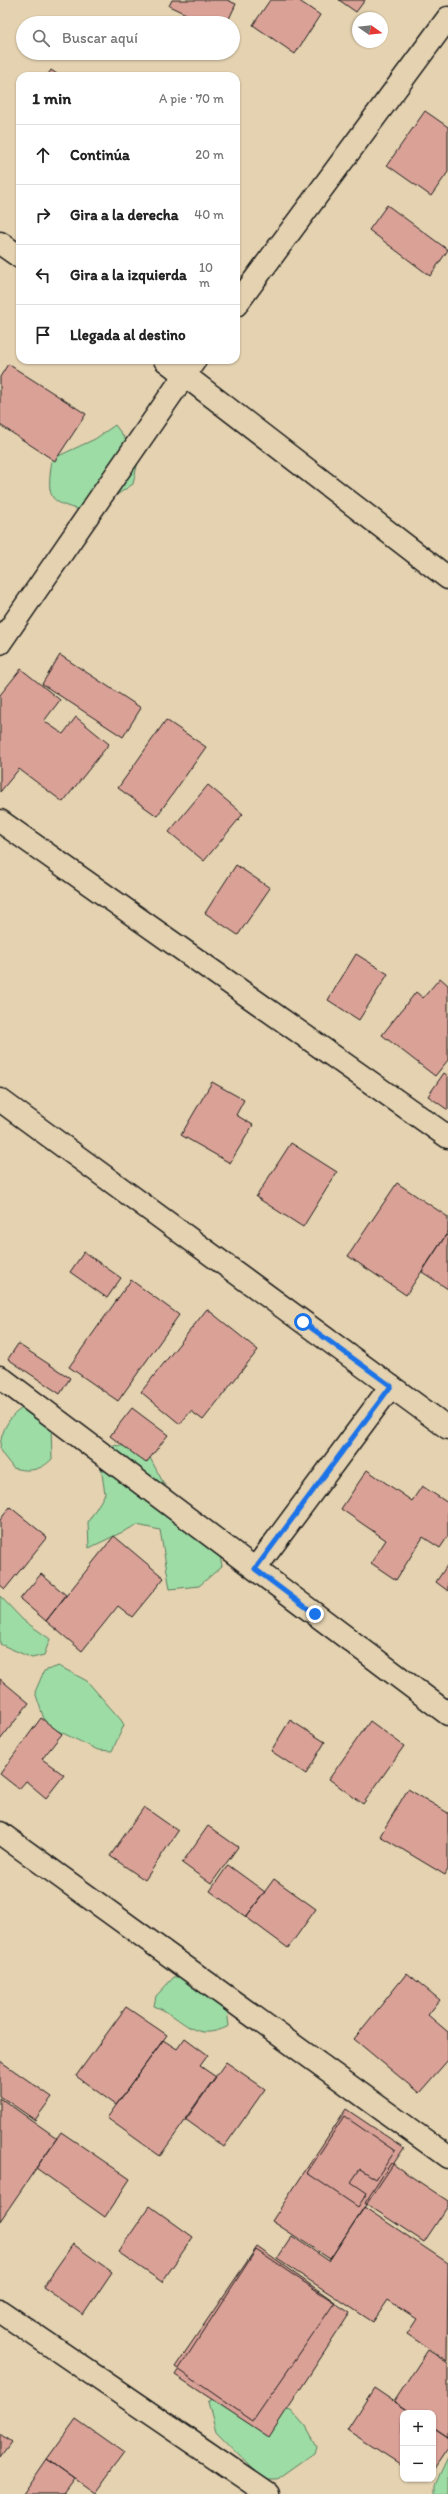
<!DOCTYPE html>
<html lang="es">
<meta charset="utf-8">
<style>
:root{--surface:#fff;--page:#f2f2f2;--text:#222;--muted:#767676;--line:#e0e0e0}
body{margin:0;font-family:Itim,sans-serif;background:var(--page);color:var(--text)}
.controls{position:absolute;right:12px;bottom:12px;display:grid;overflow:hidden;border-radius:8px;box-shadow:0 1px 3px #0004}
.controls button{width:36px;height:36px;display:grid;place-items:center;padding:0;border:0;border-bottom:1px solid var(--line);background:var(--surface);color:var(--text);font:20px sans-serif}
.compass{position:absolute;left:352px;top:12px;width:36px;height:36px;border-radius:50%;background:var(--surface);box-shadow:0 1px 3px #0004;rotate:104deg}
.stop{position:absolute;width:12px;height:12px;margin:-9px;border:3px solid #1a73e8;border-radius:50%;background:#fff}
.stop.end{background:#1a73e8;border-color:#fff;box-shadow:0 1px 4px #0008}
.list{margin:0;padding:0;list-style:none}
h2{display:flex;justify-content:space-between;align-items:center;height:52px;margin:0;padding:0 16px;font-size:17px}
h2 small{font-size:13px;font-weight:400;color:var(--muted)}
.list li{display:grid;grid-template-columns:26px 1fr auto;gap:12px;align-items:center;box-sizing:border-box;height:60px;padding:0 16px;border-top:1px solid var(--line)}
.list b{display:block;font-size:15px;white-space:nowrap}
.list em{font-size:13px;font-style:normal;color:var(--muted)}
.icon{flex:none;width:22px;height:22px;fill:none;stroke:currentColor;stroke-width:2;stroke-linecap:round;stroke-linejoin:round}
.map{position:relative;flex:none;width:448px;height:2494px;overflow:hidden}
.search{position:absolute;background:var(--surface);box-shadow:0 1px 3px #0004;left:16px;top:16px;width:224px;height:44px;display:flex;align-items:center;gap:10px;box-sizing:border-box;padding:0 14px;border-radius:22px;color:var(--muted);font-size:15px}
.panel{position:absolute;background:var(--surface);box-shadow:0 1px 3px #0004;left:16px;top:72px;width:224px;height:292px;border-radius:12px}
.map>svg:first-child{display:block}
</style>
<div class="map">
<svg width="448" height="2494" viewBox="0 0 448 2494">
<rect width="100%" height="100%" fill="#e4d2b0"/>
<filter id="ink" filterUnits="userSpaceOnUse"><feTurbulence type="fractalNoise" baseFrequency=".025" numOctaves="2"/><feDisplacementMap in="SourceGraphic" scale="8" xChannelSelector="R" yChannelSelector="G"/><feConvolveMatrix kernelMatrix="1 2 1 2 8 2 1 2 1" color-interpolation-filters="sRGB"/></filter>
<g filter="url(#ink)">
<path fill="#9ddca4" stroke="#5c7c60" d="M115,425L139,457L133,484L90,513C49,501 46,503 52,459L95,439Z
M27,1406L51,1426L52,1459C40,1471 29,1472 13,1468C9,1462 3,1456 0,1450C0,1431 11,1412 27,1406Z
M110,1445L134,1447L147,1452L166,1488L219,1550L222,1566L199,1586L170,1589L160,1530L137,1525L89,1548L88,1522L105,1494L98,1447Z
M0,1596L23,1620L50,1639L44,1655L32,1658L0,1644Z
M59,1666L87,1681L121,1720L124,1725L112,1751L98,1750L46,1725L35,1692L44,1671Z
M206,1976L225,1994L229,2026C192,2044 186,2018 154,2006L156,1996L174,1977Z
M221,2392L291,2410L305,2426L316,2446L314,2453L276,2480H267L259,2475L216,2431L208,2402Z
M448,2458V2494H435V2485Z"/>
<path fill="#daa197" stroke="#1c1c1c" d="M172,0H227L236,4L227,23H205L169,6Z
M270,0H298L320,15L295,54L253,25Z
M339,0H365L356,12Z
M51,70L60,76H47Z
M425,111L448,127V172L431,196L387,165Z
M387,205L448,250L430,276L369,230Z
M8,364L86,414L55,461L0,425V377Z
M60,655L141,708L123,737L42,684Z
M21,669L60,700L44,721L63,734L76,717L109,744L63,802L19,769L0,792V695Z
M166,720L206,747L157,816L118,788Z
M208,785L243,814L204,861L169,832Z
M236,865L270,888L238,935L205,913Z
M356,954L388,974L359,1020L328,1000Z
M440,978L448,985V1060L435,1076L382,1035L416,992L423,998Z
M444,1073L448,1076V1110L428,1096Z
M212,1082L244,1100L236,1115L253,1125L230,1163L181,1135Z
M291,1143L337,1172L303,1227L256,1197Z
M397,1183L448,1217V1232L406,1295L348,1256Z
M446,1235L448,1237V1289L422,1272Z
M84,1252L121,1278L107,1298L70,1272Z
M131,1280L179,1315L118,1401L69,1367Z
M207,1309L258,1350L203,1420L191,1411L180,1424L141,1392Z
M18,1344L70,1378L60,1394L8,1359Z
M132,1408L168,1435L146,1463L110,1436Z
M367,1470L412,1501L422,1486L448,1503V1536L440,1548L423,1537L396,1580L371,1563L386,1540L341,1509Z
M10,1507L47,1537L5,1589L0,1585V1520Z
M114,1536L164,1578L132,1617L118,1606L82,1651L46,1621Z
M448,1564V1591L436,1582Z
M41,1574L66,1595L46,1621L20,1599Z
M0,1679L29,1703L0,1740Z
M41,1718L62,1734L42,1759L64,1775L46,1798L26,1781L19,1789L0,1774Z
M290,1720L325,1742L306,1774L271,1751Z
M370,1721L404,1746L363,1804L329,1779Z
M408,1789L448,1813V1869L445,1875L380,1836Z
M144,1807L178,1831L145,1880L110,1856Z
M208,1826L238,1847L211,1884L182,1863Z
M228,1865L265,1892L246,1917L210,1891Z
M274,1879L316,1909L288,1948L246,1917Z
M407,1973L440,2000L428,2015L448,2032V2060L419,2093L354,2039Z
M126,2007L167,2035L116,2105L76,2076Z
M185,2038L208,2055L200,2066L216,2077L160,2156L107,2118L163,2040L177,2049Z
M0,2061L52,2097L35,2120L0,2096Z
M226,2062L265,2089L224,2147L185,2119Z
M0,2098L57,2138L0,2221Z
M346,2109L404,2148L330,2259L272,2221Z
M344,2116L395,2151L376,2179L360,2169L351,2182L367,2193L358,2207L307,2173Z
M61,2132L130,2179L105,2217L36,2168Z
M391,2163L448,2201V2206L424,2242L365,2203Z
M150,2206L193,2237L162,2282L118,2252Z
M364,2207L448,2263L447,2361L407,2334L417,2319L388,2300L373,2322L277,2259L292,2236L329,2261Z
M73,2244L112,2272L83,2315L43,2287Z
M257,2247L335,2302L253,2421L175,2367Z
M256,2250L350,2313L269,2437L175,2375Z
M428,2350L448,2363V2437L433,2427V2413H411L394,2402Z
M374,2388L411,2413H403V2466L347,2430Z
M76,2419L124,2453L95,2493L47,2459Z
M433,2427L448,2437V2449L433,2471Z
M0,2434L11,2442L0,2457Z
M47,2459L75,2479L64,2494H23Z"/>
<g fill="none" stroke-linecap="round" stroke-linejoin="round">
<g stroke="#1c1c1c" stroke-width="25">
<path id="minor" d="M0,243L20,257
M236,305L448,18
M165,360L448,578
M0,643L195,360
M0,821L448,1137
M0,1100L448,1428
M0,1377L448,1714
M255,1569L391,1386
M0,1833L448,2157
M0,2311L268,2494"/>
</g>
<use href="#minor" stroke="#e4d2b0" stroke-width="22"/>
</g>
</g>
<g fill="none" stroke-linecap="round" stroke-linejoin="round" filter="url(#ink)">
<path stroke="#1a73e8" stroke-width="5" d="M303,1322L391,1386L255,1569L315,1614"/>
</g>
</svg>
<div class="controls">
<button>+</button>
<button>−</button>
</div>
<svg class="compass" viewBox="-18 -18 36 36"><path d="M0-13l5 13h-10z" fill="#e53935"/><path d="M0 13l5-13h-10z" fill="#767676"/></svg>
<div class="stop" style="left:303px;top:1322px"></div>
<div class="stop end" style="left:315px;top:1614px"></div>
<div class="search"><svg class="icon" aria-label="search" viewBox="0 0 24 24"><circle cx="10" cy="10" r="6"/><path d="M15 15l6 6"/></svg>Buscar aquí</div>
<section class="panel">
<h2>1 min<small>A pie · 70 m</small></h2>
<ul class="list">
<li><svg class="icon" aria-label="ahead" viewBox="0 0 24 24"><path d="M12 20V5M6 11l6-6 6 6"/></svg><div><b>Continúa</b></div><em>20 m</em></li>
<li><svg class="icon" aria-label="right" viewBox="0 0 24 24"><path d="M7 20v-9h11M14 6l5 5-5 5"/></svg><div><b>Gira a la derecha</b></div><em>40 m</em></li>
<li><svg class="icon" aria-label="left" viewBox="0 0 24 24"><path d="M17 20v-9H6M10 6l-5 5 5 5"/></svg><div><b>Gira a la izquierda</b></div><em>10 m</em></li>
<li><svg class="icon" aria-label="arrive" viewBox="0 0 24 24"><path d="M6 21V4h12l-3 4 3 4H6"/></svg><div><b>Llegada al destino</b></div></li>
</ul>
</section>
</div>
